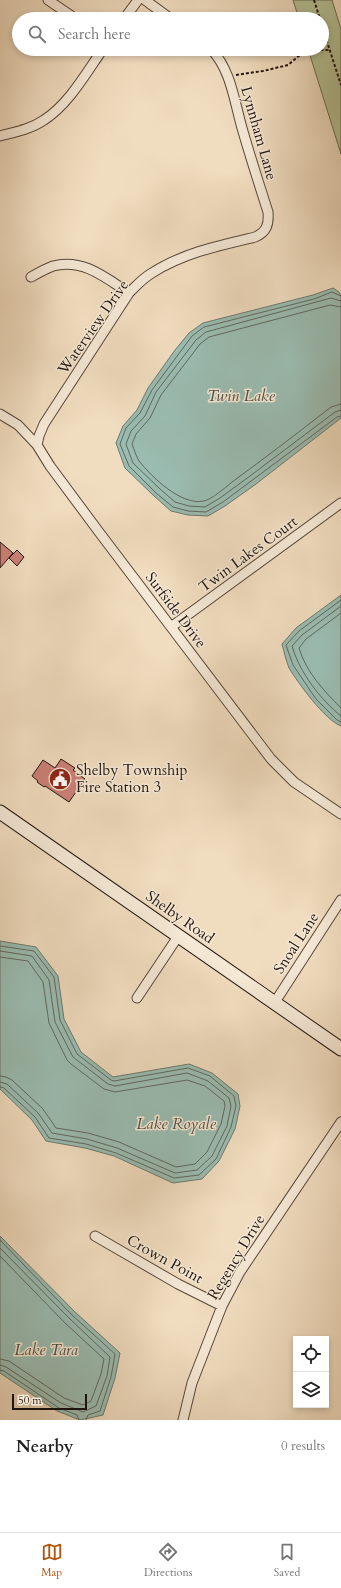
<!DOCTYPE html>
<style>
:root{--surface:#fff;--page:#f2f2f2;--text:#222;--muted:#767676;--line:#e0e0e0;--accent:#b45309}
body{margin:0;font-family:Cardo,serif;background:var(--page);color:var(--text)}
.controls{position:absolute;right:12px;bottom:12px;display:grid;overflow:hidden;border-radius:0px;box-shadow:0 2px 6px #0003}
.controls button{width:36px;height:36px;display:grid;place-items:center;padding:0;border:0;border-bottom:1px solid var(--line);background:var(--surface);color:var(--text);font:20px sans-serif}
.scale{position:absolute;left:12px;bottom:10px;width:75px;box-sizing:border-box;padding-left:4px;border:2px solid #22150f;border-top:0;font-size:11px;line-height:14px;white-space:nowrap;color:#22150f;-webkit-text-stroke:3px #f5e8d5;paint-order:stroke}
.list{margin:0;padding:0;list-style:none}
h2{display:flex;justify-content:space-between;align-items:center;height:52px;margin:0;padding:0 16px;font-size:17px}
h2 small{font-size:13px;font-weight:400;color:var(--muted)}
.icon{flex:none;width:22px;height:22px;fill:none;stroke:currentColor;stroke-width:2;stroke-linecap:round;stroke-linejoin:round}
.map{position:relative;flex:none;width:341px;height:1420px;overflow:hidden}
.search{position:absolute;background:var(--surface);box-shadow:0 2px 6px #0003;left:12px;right:12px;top:12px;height:44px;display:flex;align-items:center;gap:10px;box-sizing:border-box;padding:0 14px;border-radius:22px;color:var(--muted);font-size:15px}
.sheet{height:112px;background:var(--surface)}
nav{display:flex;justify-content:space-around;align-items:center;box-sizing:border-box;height:56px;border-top:1px solid var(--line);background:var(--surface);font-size:11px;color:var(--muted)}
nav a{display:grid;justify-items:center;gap:2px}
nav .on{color:var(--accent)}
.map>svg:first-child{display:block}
</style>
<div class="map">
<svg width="341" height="1420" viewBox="0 0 341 1420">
<rect width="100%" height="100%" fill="#f0dcbf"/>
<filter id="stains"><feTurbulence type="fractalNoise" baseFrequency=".005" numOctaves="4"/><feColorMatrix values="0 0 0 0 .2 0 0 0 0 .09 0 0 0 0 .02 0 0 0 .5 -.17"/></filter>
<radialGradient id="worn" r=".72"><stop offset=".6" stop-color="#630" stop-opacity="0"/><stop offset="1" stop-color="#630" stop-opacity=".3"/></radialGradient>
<path fill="#b4c296" stroke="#6b6c52" d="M293,0H332L341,29V154L308,49H322V19H299Z"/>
<path fill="#9abcb1" stroke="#6a7970" d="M333,288L339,292L341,296V418L256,484L225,506L208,516L188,515L171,511L154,496L125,468L116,443L123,426L137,410L148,388L175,350L189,333L203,323L313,295Z
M341,595V726C325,720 298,683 289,668C286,661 284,651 282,644L296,628Z
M0,941L36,947L58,976L64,1019L81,1052L113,1077L189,1064L212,1073L238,1094L240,1106L235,1129L219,1161L202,1179L173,1183L114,1156L85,1148L46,1141L32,1120L0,1089Z
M0,1236L75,1312L120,1353L115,1378L103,1415L80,1420L57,1411L0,1373Z"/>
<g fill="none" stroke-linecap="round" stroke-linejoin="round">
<path stroke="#5e6860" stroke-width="1" d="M341,296L332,292L314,299L204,327L192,336L152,390L140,413L126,428L120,444L129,466L156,493L173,507L188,511L206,512L223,502L337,417L341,416
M341,301L331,298L206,332L196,340L156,392L145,416L131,431L126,444L133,463L160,489L175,502L189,506L205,507L220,498L250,476L335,412L341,410
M341,307L330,305L209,337L200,344L161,395L150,418L136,434L132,444C134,449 136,456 139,461C152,477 181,506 204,501C212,499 225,488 232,482C265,458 299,432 331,407L341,404
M341,600L299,631L286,645L293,665L316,699L337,720L341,722
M341,606L302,635L292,646C300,673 320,699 341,716
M341,613L306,639L299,648C306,672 324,691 341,708
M0,946L34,951L54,977L60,1020L77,1054L111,1080L114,1081L188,1068L210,1076L234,1096L236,1106L231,1127L216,1159L199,1175L174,1178L116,1153L86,1144L49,1138L35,1117L4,1088L0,1087
M0,951L32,956L49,980L55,1022L73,1057L108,1084L115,1086L187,1073L208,1081L229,1098L231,1106L227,1126L212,1156L197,1170L175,1173L117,1148L87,1139L52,1133L38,1113L7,1084L0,1082
M0,957L28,961L43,982L49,1023L67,1060L71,1064L104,1089L115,1092L187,1080L205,1086L224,1101L225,1106L221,1124L207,1152L195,1164L176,1167L119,1142L88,1133L56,1128L43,1109L12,1080L6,1077L0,1076
M0,1240L72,1315L115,1354L111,1377L100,1411L88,1415L86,1420
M0,1248L69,1318L110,1357L107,1376L96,1406L83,1412L61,1403L6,1367L0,1365
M0,1256L65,1323L104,1359L101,1374L91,1401L83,1405L64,1398L9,1361L0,1359
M0,1370L4,1371L59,1408L77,1415L79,1420"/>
</g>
<path fill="#cb8077" stroke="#22150f" d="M0,542L13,553L0,568Z
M17,550L24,557L17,566L9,558Z
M61,759L75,768L73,770L85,779L69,802L45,786L44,787L37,782L38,781L32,776L43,760L55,768Z"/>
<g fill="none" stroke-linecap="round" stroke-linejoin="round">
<g stroke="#56473b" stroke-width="11">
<path id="street" d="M48,0L76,19
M145,0L171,19
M124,19L138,0
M0,136C15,132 31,129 44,120C69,104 86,73 103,49
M31,277C38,273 45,269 53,266C83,258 106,278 129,293
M0,414L18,425L37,445L50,466L99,532L271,759L294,782L341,814
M37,445L39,436L44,424L129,293C136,286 143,278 152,273C183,253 221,245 255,237C267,232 269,224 268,212C259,184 250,156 242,128C234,100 231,70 211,49
M171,627L341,503
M137,998L179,935
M275,1002L341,900
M95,1236L178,1284L222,1306
M183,1420L192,1383L222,1306L240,1272L341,1122"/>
</g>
<g stroke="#22150f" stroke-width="15">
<path id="secondary" d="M0,812L341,1049"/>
</g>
<path stroke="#22150f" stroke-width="2" stroke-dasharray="3 2" stroke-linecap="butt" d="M314,0L320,19
M322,26L341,85
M322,44L326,40
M236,75L263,71L288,65L300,55H308L321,50H330"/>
<use href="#street" stroke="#f5e8d5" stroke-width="9"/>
<use href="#secondary" stroke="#f5e8d5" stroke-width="13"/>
</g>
<defs>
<g id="civic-disc" transform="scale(1.15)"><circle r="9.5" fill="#8f2418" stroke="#f5e8d5"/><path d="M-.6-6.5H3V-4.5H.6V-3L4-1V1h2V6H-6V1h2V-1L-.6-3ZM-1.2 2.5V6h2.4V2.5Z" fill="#fff"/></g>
</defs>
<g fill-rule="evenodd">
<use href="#civic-disc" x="60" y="779"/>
</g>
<g text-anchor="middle" stroke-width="3" stroke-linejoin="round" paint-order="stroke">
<g font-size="15" fill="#22150f" stroke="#f5e8d5">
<text transform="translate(259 133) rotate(74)" y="5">Lynnham Lane</text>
<text transform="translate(93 327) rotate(-55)" y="5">Waterview Drive</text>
<text transform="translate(248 554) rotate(-36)" y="5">Twin Lakes Court</text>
<text transform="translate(176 610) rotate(53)" y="5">Surfside Drive</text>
<text transform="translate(180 917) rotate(35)" y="5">Shelby Road</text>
<text transform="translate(296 943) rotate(-57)" y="5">Snoal Lane</text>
<text transform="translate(236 1257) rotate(-59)" y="5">Regency Drive</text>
<text transform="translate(165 1259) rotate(29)" y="5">Crown Point</text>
</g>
<g font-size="15" fill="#22150f" stroke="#f5e8d5" text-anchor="start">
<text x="76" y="775">Shelby Township<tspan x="76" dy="17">Fire Station 3</tspan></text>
</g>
<g font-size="16" font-style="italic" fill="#4c4f48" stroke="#f5e8d5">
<text x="241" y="401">Twin Lake</text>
<text x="176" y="1129">Lake Royale</text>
<text x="46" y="1355">Lake Tara</text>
</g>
</g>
<rect width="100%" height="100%" filter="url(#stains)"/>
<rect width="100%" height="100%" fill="url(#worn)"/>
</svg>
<div class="controls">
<button><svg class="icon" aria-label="locate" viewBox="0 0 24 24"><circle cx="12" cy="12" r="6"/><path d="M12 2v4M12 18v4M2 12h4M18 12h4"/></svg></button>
<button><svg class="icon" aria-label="layers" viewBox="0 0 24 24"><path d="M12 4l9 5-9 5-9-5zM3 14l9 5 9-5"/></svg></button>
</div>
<div class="scale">50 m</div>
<div class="search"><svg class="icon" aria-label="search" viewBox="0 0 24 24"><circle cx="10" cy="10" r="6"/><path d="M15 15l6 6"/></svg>Search here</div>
</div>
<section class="sheet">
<h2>Nearby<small>0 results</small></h2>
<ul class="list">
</ul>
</section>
<nav>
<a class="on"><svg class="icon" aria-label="map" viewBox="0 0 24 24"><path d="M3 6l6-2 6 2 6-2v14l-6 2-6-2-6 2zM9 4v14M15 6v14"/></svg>Map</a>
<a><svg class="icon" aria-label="directions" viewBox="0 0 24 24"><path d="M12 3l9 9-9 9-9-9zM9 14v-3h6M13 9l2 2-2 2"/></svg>Directions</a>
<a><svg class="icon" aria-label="saved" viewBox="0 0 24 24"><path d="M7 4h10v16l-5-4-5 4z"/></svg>Saved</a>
</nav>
